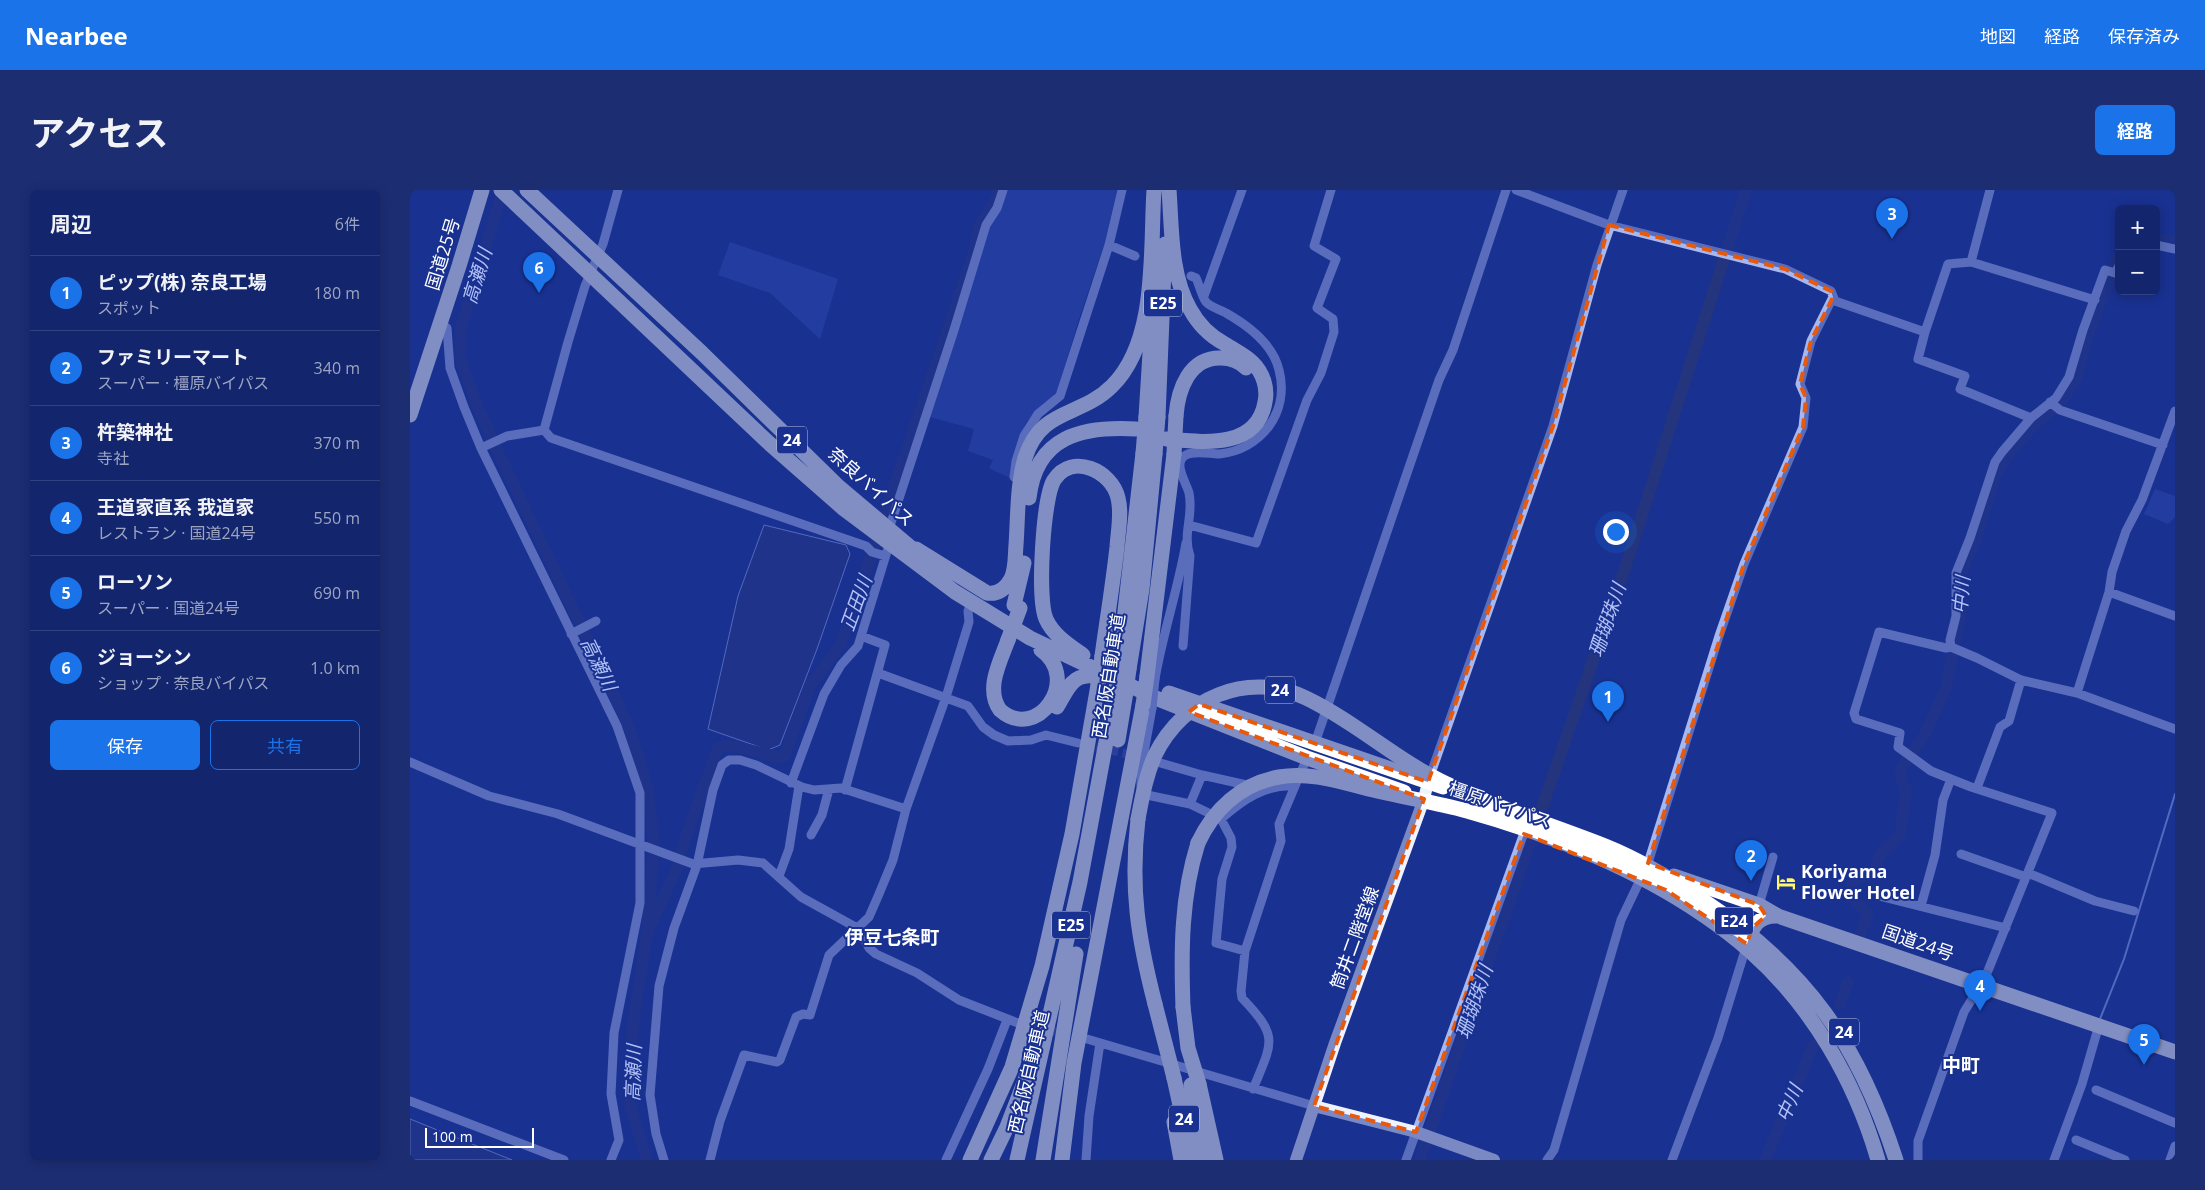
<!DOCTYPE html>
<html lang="ja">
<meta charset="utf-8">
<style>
:root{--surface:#13256d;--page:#1c2d72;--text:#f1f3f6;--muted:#9da5c2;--line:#324280;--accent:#1a73e8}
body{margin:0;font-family:"Open Sans","Noto Sans JP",sans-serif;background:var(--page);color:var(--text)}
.controls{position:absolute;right:15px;top:15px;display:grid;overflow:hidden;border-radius:8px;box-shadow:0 2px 12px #0003}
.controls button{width:45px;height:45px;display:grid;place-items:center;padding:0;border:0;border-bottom:1px solid var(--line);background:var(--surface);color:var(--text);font:25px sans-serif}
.scale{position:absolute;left:15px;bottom:12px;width:109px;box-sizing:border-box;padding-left:5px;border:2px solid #fff;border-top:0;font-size:14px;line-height:18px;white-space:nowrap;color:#fff;-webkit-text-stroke:4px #193191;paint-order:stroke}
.you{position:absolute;left:1205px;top:341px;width:18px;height:18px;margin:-12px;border:4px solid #fff;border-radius:50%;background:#1a73e8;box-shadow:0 0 0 8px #1a73e833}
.badge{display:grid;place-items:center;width:32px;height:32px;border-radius:50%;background:var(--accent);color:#fff;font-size:16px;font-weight:700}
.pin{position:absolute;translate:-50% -41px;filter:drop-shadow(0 1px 2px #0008)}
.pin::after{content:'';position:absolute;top:26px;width:18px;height:15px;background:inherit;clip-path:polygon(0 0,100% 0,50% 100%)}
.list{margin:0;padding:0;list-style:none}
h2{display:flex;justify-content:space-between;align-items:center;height:65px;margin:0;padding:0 20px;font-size:21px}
h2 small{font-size:16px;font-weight:400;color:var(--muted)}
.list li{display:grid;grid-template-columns:32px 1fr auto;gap:15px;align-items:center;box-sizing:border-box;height:75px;padding:0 20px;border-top:1px solid var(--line)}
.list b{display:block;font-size:19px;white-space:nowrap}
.list p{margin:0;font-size:16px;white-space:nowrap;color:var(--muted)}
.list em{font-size:16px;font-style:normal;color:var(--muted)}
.actions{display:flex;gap:10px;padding:15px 20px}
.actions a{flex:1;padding:11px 0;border:1px solid var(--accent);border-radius:8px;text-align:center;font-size:18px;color:var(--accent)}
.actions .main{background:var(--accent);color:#fff}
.map{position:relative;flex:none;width:1765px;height:970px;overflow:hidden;border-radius:8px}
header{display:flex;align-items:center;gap:30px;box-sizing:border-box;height:70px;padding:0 25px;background:var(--accent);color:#fff}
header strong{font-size:24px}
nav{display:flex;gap:28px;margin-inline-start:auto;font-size:18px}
.intro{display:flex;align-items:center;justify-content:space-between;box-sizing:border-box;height:120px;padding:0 30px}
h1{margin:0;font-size:35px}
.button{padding:12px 22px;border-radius:8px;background:var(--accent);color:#fff;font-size:18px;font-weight:700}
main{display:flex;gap:30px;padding:0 30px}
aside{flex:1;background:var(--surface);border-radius:8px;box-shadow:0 2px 12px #0003}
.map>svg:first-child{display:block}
</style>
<header>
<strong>Nearbee</strong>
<nav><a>地図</a><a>経路</a><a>保存済み</a></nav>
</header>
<div class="intro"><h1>アクセス</h1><a class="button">経路</a></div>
<main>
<aside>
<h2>周辺<small>6件</small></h2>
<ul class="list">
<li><span class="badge">1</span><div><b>ピップ(株) 奈良工場</b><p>スポット</p></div><em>180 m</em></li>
<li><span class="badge">2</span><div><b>ファミリーマート</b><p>スーパー · 橿原バイパス</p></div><em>340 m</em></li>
<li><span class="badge">3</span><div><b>杵築神社</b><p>寺社</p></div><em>370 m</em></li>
<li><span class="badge">4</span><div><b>王道家直系 我道家</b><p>レストラン · 国道24号</p></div><em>550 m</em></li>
<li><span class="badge">5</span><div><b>ローソン</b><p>スーパー · 国道24号</p></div><em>690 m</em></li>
<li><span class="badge">6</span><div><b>ジョーシン</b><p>ショップ · 奈良バイパス</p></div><em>1.0 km</em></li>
</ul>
<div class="actions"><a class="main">保存</a><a>共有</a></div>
</aside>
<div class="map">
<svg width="1765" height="970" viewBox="0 0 1765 970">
<rect width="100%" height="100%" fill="#193191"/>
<path fill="#2f4ab0" d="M596,0H707L695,52L668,132L646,206L626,221L616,233L610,246L600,288L579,278L583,270L558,261L564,239L516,226L573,47Z
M320,52L428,89L410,149L360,103L308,85Z
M1745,299L1765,306V327L1758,334L1734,324Z"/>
<path fill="#24357e" stroke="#9aaef2" d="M354,335L436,355L440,364L407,459L370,555L358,560L298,539L328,406Z
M0,929L102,970H0Z"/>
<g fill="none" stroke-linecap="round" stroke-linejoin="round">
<path stroke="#9aaef2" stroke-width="2" d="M1690,829L1714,769L1765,604"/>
<path stroke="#24357e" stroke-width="12" d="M93,0L51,137L50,168L65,210L88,262L210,517L220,541L237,595L244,653L237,743L223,835L219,898L221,919L237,970
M1746,48L1765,52
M238,741L268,676L274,652L308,558L317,555L368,567H374L400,496L429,457L440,429L564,61L569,37L585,11L589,0
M1451,743L1458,724L1444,709L1440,701L1443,691L1464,681L1471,664L1490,645L1496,603L1490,585L1492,577L1514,546L1536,498L1551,421L1549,391L1552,381L1567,346L1586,284L1602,259L1628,231L1651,212L1666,189L1679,142L1709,66
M1430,814L1438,792
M1010,970L1216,375L1336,0
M1355,970L1403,856"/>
<path stroke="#3c50a2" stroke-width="9" stroke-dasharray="9 4.5" stroke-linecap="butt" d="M673,554L726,566
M611,833L674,849"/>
<path stroke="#a7b7ef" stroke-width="9" d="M1106,0L1199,35L1375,79L1421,101L1425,111L1515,142
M699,55L725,66
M1746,55L1765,59
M1561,72L1580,0
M794,106L832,0
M30,133L37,138L40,178L54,217L71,258L207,536L230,603V713L204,843L201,904L209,950L201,970
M1640,212L1650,220L1753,255
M1621,228L1550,199L1555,186L1508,169L1515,142L1538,74L1561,72L1685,110
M134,240L141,248L456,356L462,362L475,366
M134,240L158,152L175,96L193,54L208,0
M71,258L97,246L134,240
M604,287L606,271L614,246L628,224L650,206L699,55L712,0
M779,335L846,353L897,210L911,183L924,142L923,129L907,118L926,69L904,56L921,0
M1699,402L1765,426
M161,444L186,431
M773,456L780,366C772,343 784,326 779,303C776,292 762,272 776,265C784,260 800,264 809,264C851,260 880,222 869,180C863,154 839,136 816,123C811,120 800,117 796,112C792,107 789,94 786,88L781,86
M1541,457L1540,450L1546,426V383L1560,348L1585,272L1592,262L1621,228L1646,208L1659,187L1673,140L1695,80L1705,83L1709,76
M468,483L558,516L573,537L584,545L598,551L621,550L636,545L668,553
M745,489C753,443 768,399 776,353
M1667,503L1699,402L1702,382L1716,341L1732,310L1765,221
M742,518L731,579V597L737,605L780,614L811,629C832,610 855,594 885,596L897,568
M905,553L996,286L1029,190L1043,160L1096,0
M740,570L792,585
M0,572L79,606L148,624L283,674L328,670L353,673L391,707L449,739L459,758L466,764L507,783L549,810L608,833
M1019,589L1143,236L1187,75L1213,0
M381,593L414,504L431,475L448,456L479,355V339L544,140L576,35L587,18L593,0
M1567,598L1590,537L1599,531L1611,490
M435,600L475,455L451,446
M780,614L792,585L841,596
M811,629L821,648L822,657L812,689L806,753L835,761
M401,645L412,625L419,599
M1551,664L1616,687
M1238,673L1309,446L1334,374L1393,237L1396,208L1390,194L1401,151L1423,107
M1618,683L1685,711L1724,721
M369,686L379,659L389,596
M1469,706L1596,738
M1511,716L1525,665L1533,610L1541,589
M1351,717L1349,715L1363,667
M677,849L904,916
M843,899C863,851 869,847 832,808L831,801L835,761L871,651L869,634L885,596
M1686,900L1765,933
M0,911L154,970
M1666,950L1715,970
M254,970L246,944L240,905L249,796L264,738L287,675L303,600L312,575L319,570H330L346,575L392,597L404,600L431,598L496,619
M300,970L310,931L334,865L367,872L370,870L386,827L393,824L400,825L419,765L459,727L469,704L483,670L496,619L536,507L559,432L558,421L561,413
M536,970L578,879L597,830
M676,970L679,926L690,853
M996,970L1114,643
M1137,970L1144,960L1211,730L1231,688
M1262,970L1308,848L1337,754
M1508,970V951L1554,822L1575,788L1642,623L1561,597L1521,581L1488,557L1490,543L1446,529L1444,523L1469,442L1536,458L1541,457L1567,468L1611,490L1667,503L1765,539
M1644,970L1672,894L1689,835
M1760,970L1765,956"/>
<path stroke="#eff2ff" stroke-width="12" d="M904,916L1006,942L1084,970
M886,970L925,853L1014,609L1018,592"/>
<path stroke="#fff" stroke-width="15" d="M91,0L360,254L434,319L545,402L620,448L748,509L897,568L994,602
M117,0L292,163L429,297L512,367
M0,225L49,76L72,0
M766,226C768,200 779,167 811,168C821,168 829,171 836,178
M736,227L742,131
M748,227L755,54
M756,249C792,252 847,260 855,212C858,198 853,183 843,173C835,165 824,160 815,154C800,146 788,134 780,119C760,84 762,39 759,0
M619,308C626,246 672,236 726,239
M506,359L577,403C588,405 596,398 601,389C606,379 605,366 606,355C608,327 607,295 615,268C631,217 670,228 702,196C748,151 740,60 744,0
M604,415L614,373
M598,450C590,472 575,499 590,520C627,553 672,489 631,460
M673,465C659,455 643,445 636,429C627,408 633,308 644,290C662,262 702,281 708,308C712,323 708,341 707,357C703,393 697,430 692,466
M709,474L733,263
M719,479L732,399L745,264
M737,486L764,264
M759,503L1033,597
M647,517C661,493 662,483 693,486
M708,550L716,502
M728,629C720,698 728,748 745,814
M1264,686L1349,715L1368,726
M1337,754C1342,737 1348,725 1368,726L1765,862
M773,817C771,761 771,707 788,653
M764,888L782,970
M789,894L806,970
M781,895L794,970
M764,932L771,970
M560,970L602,877L632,776L662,644L688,495
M581,970L597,937L622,872
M607,970L670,692L706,498
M633,970L666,764
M652,970L664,873L733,515"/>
<path stroke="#a7b7ef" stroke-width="9" d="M742,518L745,489"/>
<path stroke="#fff" stroke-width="15" d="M733,263L736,227
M745,264L748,227
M764,264L766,226
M598,450L610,418
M688,495L692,466
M706,498L709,474
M716,502L719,479
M733,515L737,486
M728,629C732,608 736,585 745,565C773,508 837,480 896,508C946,532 987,571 1037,594C1088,619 1142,635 1195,656C1230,670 1263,690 1294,711C1397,779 1448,853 1486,970
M788,653C804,619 831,594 869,587C902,581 936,594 967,601C997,608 1027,613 1057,621C1157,649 1261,692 1340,761C1402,816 1445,891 1468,970
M745,814L764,888
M773,817L778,858L789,894"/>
</g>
<path d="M0 0H1765V970H0ZM1199,35L1375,79L1421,101L1423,107L1401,151L1390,194L1396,208L1393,237L1334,374L1238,673L1349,715L1356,726L1342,738L1337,754L1256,700L1114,644L1006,942L904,916L1014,609L779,522L789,514L1018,592L1143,236Z" fill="#193191" fill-opacity=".55" fill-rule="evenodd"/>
<path fill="none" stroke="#e8590c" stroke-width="4" stroke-dasharray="10 6" stroke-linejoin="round" d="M1199,35L1375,79L1421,101L1423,107L1401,151L1390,194L1396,208L1393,237L1334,374L1238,673L1349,715L1356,726L1342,738L1337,754L1256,700L1114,644L1006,942L904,916L1014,609L779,522L789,514L1018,592L1143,236Z"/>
<defs>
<g id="hotel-bare" transform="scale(1.5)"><path d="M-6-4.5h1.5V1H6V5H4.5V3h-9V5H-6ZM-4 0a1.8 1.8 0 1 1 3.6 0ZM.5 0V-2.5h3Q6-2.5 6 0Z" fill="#fff765" stroke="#193191" stroke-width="2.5" paint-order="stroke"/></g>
</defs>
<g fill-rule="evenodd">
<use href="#hotel-bare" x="1376" y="692"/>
</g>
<g text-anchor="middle" stroke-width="4" stroke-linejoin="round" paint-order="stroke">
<g fill="#193191" stroke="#bac1de" stroke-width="1">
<rect x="734" y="99.5" width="38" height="27" rx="4"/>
<rect x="367" y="236.5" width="30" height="27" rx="4"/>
<rect x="855" y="486.5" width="30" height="27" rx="4"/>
<rect x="1305" y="717.5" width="38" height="27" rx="4"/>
<rect x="642" y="721.5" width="38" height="27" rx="4"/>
<rect x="1419" y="828.5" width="30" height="27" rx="4"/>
<rect x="759" y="915.5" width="30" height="27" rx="4"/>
</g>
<g font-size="16" font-weight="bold" fill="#fff">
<text x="753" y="119">E25</text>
<text x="382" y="256">24</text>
<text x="870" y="506">24</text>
<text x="1324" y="737">E24</text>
<text x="661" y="741">E25</text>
<text x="1434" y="848">24</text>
<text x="774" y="935">24</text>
</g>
<g font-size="18" fill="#fff" stroke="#193191">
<text transform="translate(33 64) rotate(-73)" y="6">国道25号</text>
<text transform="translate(461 297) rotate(42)" y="6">奈良バイパス</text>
<text transform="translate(699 486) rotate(-81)" y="6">西名阪自動車道</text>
<text transform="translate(1090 615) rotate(19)" y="6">橿原バイパス</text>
<text transform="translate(945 748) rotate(-70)" y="6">筒井二階堂線</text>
<text transform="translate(1508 753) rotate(19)" y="6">国道24号</text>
<text transform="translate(619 882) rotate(-77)" y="6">西名阪自動車道</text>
</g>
<g font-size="18" font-weight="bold" fill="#fff" stroke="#193191" text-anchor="start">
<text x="1391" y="688">Koriyama<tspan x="1391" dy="21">Flower Hotel</tspan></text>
</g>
<g font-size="19" font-style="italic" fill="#b3c2f6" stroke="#193191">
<text transform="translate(67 86) rotate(-73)" y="7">高瀬川</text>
<text transform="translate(1551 405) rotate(-85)" y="7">中川</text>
<text transform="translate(446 413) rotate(-70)" y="7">正田川</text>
<text transform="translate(1197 430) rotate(-71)" y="7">珊瑚珠川</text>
<text transform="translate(189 474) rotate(64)" y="7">高瀬川</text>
<text transform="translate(1064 812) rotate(-71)" y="7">珊瑚珠川</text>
<text transform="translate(223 883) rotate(-88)" y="7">高瀬川</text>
<text transform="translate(1379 913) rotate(-67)" y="7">中川</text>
</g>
<g font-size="19" font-weight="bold" fill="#fff" stroke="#193191">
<text x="482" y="754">伊豆七条町</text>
<text x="1551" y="882">中町</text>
</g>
</g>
</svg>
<div class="controls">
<button>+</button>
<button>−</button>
</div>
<div class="scale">100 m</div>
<div class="you"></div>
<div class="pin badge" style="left:1198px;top:532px">1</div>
<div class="pin badge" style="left:1341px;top:691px">2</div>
<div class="pin badge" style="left:1482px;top:49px">3</div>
<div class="pin badge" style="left:1570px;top:821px">4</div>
<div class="pin badge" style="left:1734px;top:875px">5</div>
<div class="pin badge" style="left:129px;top:103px">6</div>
</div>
</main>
